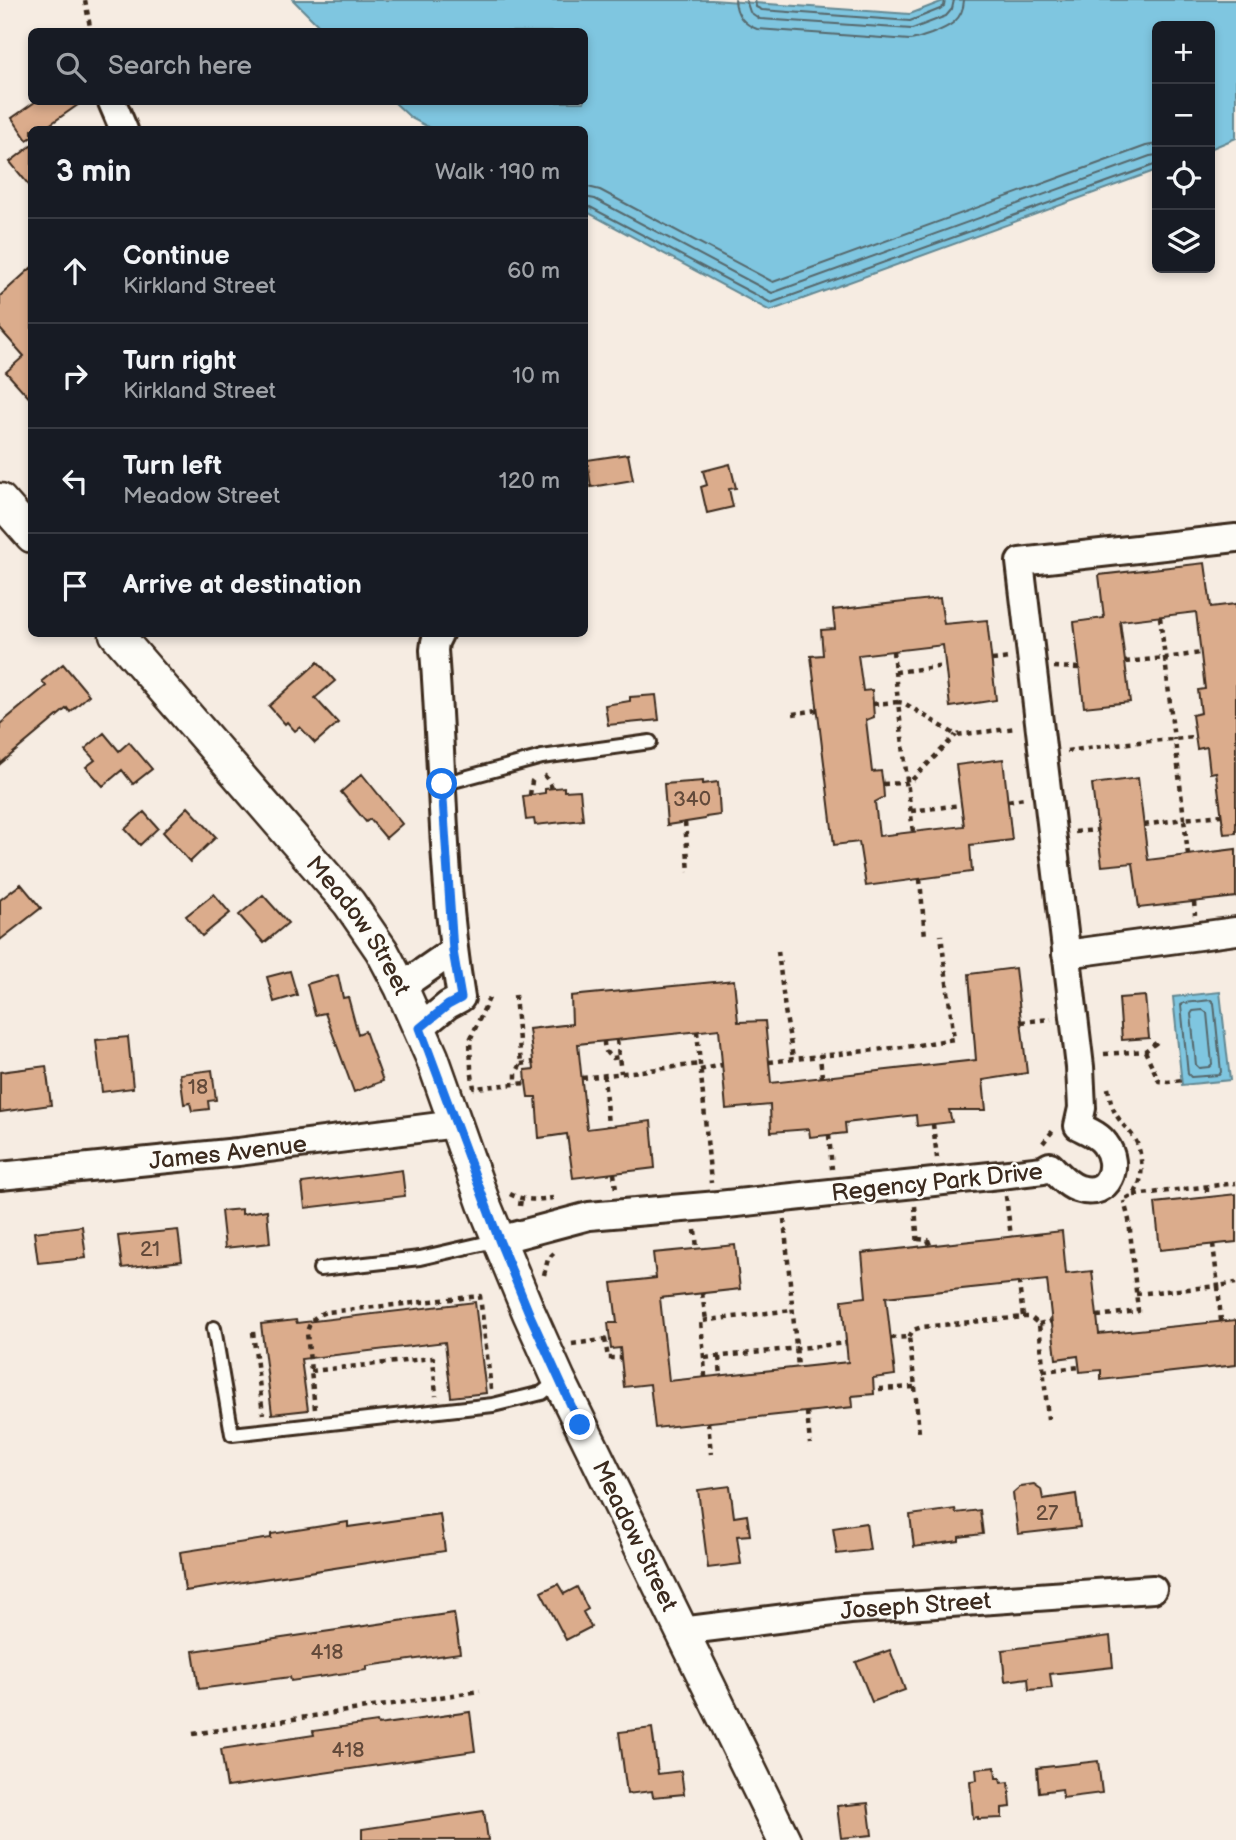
<!DOCTYPE html>
<meta charset="utf-8">
<style>
:root{--surface:#171b24;--page:#20242c;--text:#f1f3f6;--muted:#9ea1a6;--line:#363941}
body{margin:0;font-family:"Balsamiq Sans",sans-serif;background:var(--page);color:var(--text)}
.controls{position:absolute;right:21px;top:21px;display:grid;overflow:hidden;border-radius:10px;box-shadow:0 4px 10px #0003}
.controls button{width:63px;height:63px;display:grid;place-items:center;padding:0;border:0;border-bottom:2px solid var(--line);background:var(--surface);color:var(--text);font:35px sans-serif}
.stop{position:absolute;width:21px;height:21px;margin:-16px;border:5px solid #1a73e8;border-radius:50%;background:#fff}
.stop.end{background:#1a73e8;border-color:#fff;box-shadow:0 2px 7px #0008}
.list{margin:0;padding:0;list-style:none}
h2{display:flex;justify-content:space-between;align-items:center;height:91px;margin:0;padding:0 28px;font-size:30px}
h2 small{font-size:23px;font-weight:400;color:var(--muted)}
.list li{display:grid;grid-template-columns:46px 1fr auto;gap:21px;align-items:center;box-sizing:border-box;height:105px;padding:0 28px;border-top:2px solid var(--line)}
.list b{display:block;font-size:26px;white-space:nowrap}
.list p{margin:0;font-size:23px;white-space:nowrap;color:var(--muted)}
.list em{font-size:23px;font-style:normal;color:var(--muted)}
.icon{flex:none;width:38px;height:38px;fill:none;stroke:currentColor;stroke-width:2;stroke-linecap:round;stroke-linejoin:round}
.map{position:relative;flex:none;width:1236px;height:1840px;overflow:hidden}
.search{position:absolute;background:var(--surface);box-shadow:0 4px 10px #0003;left:28px;top:28px;width:560px;height:77px;display:flex;align-items:center;gap:18px;box-sizing:border-box;padding:0 24px;border-radius:10px;color:var(--muted);font-size:26px}
.panel{position:absolute;background:var(--surface);box-shadow:0 4px 10px #0003;left:28px;top:126px;width:560px;height:511px;border-radius:10px}
.map>svg:first-child{display:block}
</style>
<div class="map">
<svg width="1236" height="1840" viewBox="0 0 1236 1840">
<rect width="100%" height="100%" fill="#f6ece2"/>
<filter id="ink" filterUnits="userSpaceOnUse"><feTurbulence type="fractalNoise" baseFrequency=".0143" numOctaves="2"/><feDisplacementMap in="SourceGraphic" scale="14" xChannelSelector="R" yChannelSelector="G"/><feConvolveMatrix kernelMatrix="1 2 1 2 8 2 1 2 1" color-interpolation-filters="sRGB"/></filter>
<g filter="url(#ink)">
<path fill="#7fc6e0" stroke="#648892" stroke-width="2" d="M293,0H712L910,14L946,0H1236V138L1210,149V26H1157V170L770,311L585,211L584,130L432,129L411,118L394,102H584V32L324,31Z
M1220,992L1230,1080L1182,1085L1173,997Z"/>
<g fill="none" stroke-linecap="round" stroke-linejoin="round">
<path stroke="#56686c" stroke-width="2" d="M735,0C736,15 743,24 757,29L910,40C918,39 924,36 931,34C949,27 963,21 964,0
M746,0L750,12L760,19L912,29L946,16L952,9L954,0
M755,0L756,7L762,10L910,21L940,9L944,6L945,0
M584,186L600,190L773,282L1146,146L1157,144
M584,197L595,199L772,293L1150,156L1157,155
M584,206L590,207L771,303L1157,164
M1211,1000L1214,1003L1221,1072L1219,1075L1191,1077L1188,1074L1181,1005L1184,1003Z
M1203,1010L1207,1013L1212,1064L1209,1067L1199,1068L1196,1065L1191,1014L1193,1011Z"/>
</g>
<path fill="#dbac8c" stroke="#3b2a1e" stroke-width="2" d="M35,102H82L42,130H32V137L27,140L12,118Z
M32,145V189L10,162Z
M32,267V401L6,372L24,356L0,329V296Z
M628,454L633,480L591,487L587,460Z
M730,464L736,488L729,489L733,507L707,513L701,487L707,485L703,471Z
M1205,563L1211,607L1236,604V833L1224,834L1216,772L1210,773L1207,747L1197,749L1192,715L1201,713L1198,690L1205,689L1196,612L1120,621L1130,702L1084,707L1074,622L1104,618L1099,575Z
M940,598L944,624L987,620L996,700L950,707L943,645L858,655L863,691L872,690L874,717L866,720L872,772L881,771L883,784L884,797L875,802L879,836L964,826L956,765L1003,759L1012,840L970,845L972,872L866,886L859,842L834,845L811,656L823,655L821,630L835,629L833,610Z
M318,662L335,681L315,698L338,723L315,743L300,727L295,731L287,722L285,724L269,706Z
M63,664L89,695L70,712L67,708L0,764V724L46,686L42,681Z
M656,695L659,720L608,725L605,705L630,701V697Z
M104,733L119,751L129,742L152,769L133,784L122,770L103,786L86,767L95,760L85,749Z
M362,774L402,824L386,838L370,819L366,822L341,792Z
M1138,778L1148,860L1236,849V897L1139,908L1133,863L1102,866L1092,784Z
M703,781V784L718,782L720,815L706,817L705,819L667,825L664,784Z
M564,787V791L580,790L583,820L535,825L534,819L526,820L523,796L545,793V789Z
M188,807L216,837L190,862L163,832Z
M144,812L158,828L140,845L125,829Z
M21,884L41,908L0,940V900Z
M214,894L230,913L202,936L186,916Z
M263,895L288,923L264,943L239,915Z
M1015,968L1027,1073L983,1080L986,1110H949L952,1122L917,1126L916,1115L845,1123L846,1133L810,1137L809,1129L771,1132L770,1105L726,1109L719,1029L578,1044L587,1129L651,1121L655,1168L573,1178L567,1134L539,1138L536,1097H528L526,1083L525,1070L534,1069L529,1029L572,1024L571,996L734,980L738,1022L765,1021L771,1083L976,1060L969,974Z
M290,971L297,995L274,1002L267,977Z
M338,975L343,998L348,997L358,1034L365,1031L383,1081L354,1092L325,1013L315,1015L307,984Z
M1145,996L1149,1038L1122,1040L1119,998Z
M128,1037L133,1088L102,1092L96,1040Z
M46,1066L51,1105L0,1112V1072Z
M212,1070L216,1100L208,1101L209,1109L192,1111L190,1103L184,1104L180,1074Z
M402,1170L405,1196L305,1208L302,1183Z
M1236,1194V1242L1160,1250L1155,1203Z
M242,1209V1214L267,1210L270,1243L225,1248L221,1211Z
M82,1226L86,1258L38,1263L34,1232Z
M178,1230L182,1261L122,1268L118,1236Z
M1062,1231L1066,1274L1092,1271L1099,1334L1236,1320V1365L1101,1380V1370L1080,1372L1078,1356L1056,1359L1047,1280L886,1297L895,1375L873,1378L874,1394L852,1396L853,1407L655,1428L650,1384L624,1387L620,1348L611,1349L608,1323H617L612,1283L656,1278L653,1253L735,1245L740,1289L660,1298L669,1381L848,1362L842,1300L866,1297L862,1253Z
M475,1302L486,1393L451,1397L445,1342L301,1359L308,1410L272,1414L261,1324L296,1320L297,1323Z
M1034,1484L1041,1489L1043,1499L1076,1494L1080,1527L1018,1534L1013,1493L1021,1486Z
M730,1486L734,1517L747,1515L750,1535L737,1536L741,1564L708,1568L698,1490Z
M955,1509L956,1513L980,1510L983,1534L959,1537V1541L914,1547L910,1515Z
M440,1514L445,1551L185,1591L180,1552L271,1538V1534L348,1522V1527Z
M866,1523L870,1550L837,1554L833,1528Z
M558,1584L564,1594L577,1587L588,1609L583,1612L591,1627L566,1640L541,1592Z
M454,1613L460,1653L367,1666V1670L291,1681L290,1677L199,1689L193,1651Z
M1110,1636L1113,1667L1050,1674L1052,1688L1029,1690L1028,1678L1005,1681L1002,1650Z
M890,1650L905,1690L872,1702L856,1662Z
M470,1712L475,1751L227,1787L221,1749L314,1735L313,1731L377,1722L378,1725Z
M652,1728L658,1774L681,1771L684,1794L653,1797L652,1791L627,1794L619,1732Z
M1098,1761L1102,1793L1063,1798L1062,1789L1039,1792L1037,1768Z
M995,1767L996,1778H1000L1001,1783L1009,1782L1011,1807L1002,1808V1818L978,1819V1817L973,1818L970,1781L977,1780L976,1769Z
M868,1803L872,1835L841,1838L837,1806Z
M484,1811L488,1840H362V1829Z"/>
<g fill="none" stroke-linecap="round" stroke-linejoin="round">
<g stroke="#3b2a1e" stroke-width="18">
<path id="service" d="M442,784L542,757L650,742
M320,1269L420,1258L499,1240
M214,1328L232,1434L493,1405L542,1393L558,1380"/>
</g>
<g stroke="#3b2a1e" stroke-width="32">
<g id="minor">
<path d="M112,102L124,130"/>
<path d="M1066,954L1236,931"/>
<path d="M401,987L453,951"/>
<path d="M420,1028L448,1005L461,998C442,883 443,766 434,650L435,642L439,634"/>
<path id="s1" d="M0,1176L238,1152L456,1124"/>
<path d="M499,1240L589,1216L718,1205L1009,1174L1043,1170L1050,1166C1059,1175 1068,1186 1080,1189C1109,1198 1121,1165 1105,1144C1099,1135 1088,1131 1078,1126L1082,1108L1080,1067L1020,562L1236,538"/>
<path id="s2" d="M681,1631L850,1610L1153,1589"/>
</g>
</g>
<g stroke="#3b2a1e" stroke-width="37">
<g id="tertiary">
<path d="M0,500L32,536"/>
<path id="s3" d="M116,634L349,903L382,951L401,987L432,1057L484,1204L529,1313L559,1380L784,1840"/>
</g>
</g>
<path stroke="#3b2a1e" stroke-width="4.5" stroke-dasharray="5 5" stroke-linecap="butt" d="M85,0L91,32
M1160,617L1165,658L1201,653
M893,651L898,702L904,703L956,735L1017,728
M992,660L1010,658
M1125,662L1165,658L1174,740
M1054,667L1079,668
M895,672L945,666
M873,704L898,702L913,832
M793,714L817,710
M1067,751L1117,744L1195,737
M544,775L548,780L552,788
M883,784L907,783L912,780L956,735
M530,795L532,781L535,777
M1008,801L1024,798
M911,811L961,805
M685,822L689,872
M1144,825L1184,819L1175,740
M1075,832L1097,830
M1188,855L1184,819L1221,815
M920,879L925,937
M1194,902L1195,915
M778,951L785,1010L793,1058
M515,995L521,1064L516,1073V1084
M489,998L470,1040L471,1068L474,1088L526,1083
M1021,1022L1051,1019
M697,1031L711,1183
M617,1040L621,1073
M604,1041C604,1050 606,1054 613,1058L619,1057
M1145,1051L1159,1081L1168,1082L1182,1080
M1104,1054L1145,1051L1156,1043L1157,1040
M769,1062L820,1056
M521,1064L533,1062
M700,1070L722,1065
M604,1075L608,1126
M822,1077L820,1056L912,1046L954,1039L941,935
M582,1078L700,1064
M1108,1088C1110,1099 1112,1110 1119,1119C1124,1127 1131,1132 1136,1141C1142,1153 1144,1177 1137,1189C1135,1194 1129,1197 1125,1200
M933,1124L937,1158
M829,1135L832,1169
M1043,1143L1055,1128
M614,1173L616,1190
M1207,1187V1197
M510,1194C523,1201 538,1200 553,1198
M1134,1195L1236,1183
M1006,1196L1011,1237
M520,1206L521,1199
M915,1206L918,1247
M784,1219L798,1367
M695,1230L697,1248
M918,1239L928,1240L930,1245
M544,1275L548,1259L557,1250
M702,1293L706,1320
M1136,1294L1218,1286L1213,1244
M1097,1316L1138,1311L1129,1220L1124,1201
M1023,1317H1030L1039,1324L1048,1419
M1221,1321L1218,1286L1236,1283
M1039,1324L1051,1321
M253,1332L263,1414
M909,1337L913,1330L922,1327L1023,1317L1019,1283
M605,1339L608,1358H621
M572,1344L610,1339
M719,1357L721,1375
M704,1358L701,1321L792,1310
M311,1371L433,1358L436,1396
M1043,1371L1080,1367
M705,1377L704,1358L847,1343
M915,1387L919,1433
M879,1389L915,1387L909,1337L891,1338
M315,1409L307,1333C309,1322 316,1314 327,1312L480,1296L491,1389
M807,1412L810,1444
M708,1422L711,1454
M193,1734L480,1691"/>
<use href="#service" stroke="#fdfcf7" stroke-width="12"/>
<use href="#minor" stroke="#fdfcf7" stroke-width="26"/>
<use href="#tertiary" stroke="#fdfcf7" stroke-width="32"/>
</g>
</g>
<g fill="none" stroke-linecap="round" stroke-linejoin="round" filter="url(#ink)">
<path stroke="#1a73e8" stroke-width="9" d="M442,784L453,951L461,998L448,1005L420,1028L499,1240L529,1313L580,1425"/>
</g>
<g text-anchor="middle" stroke-width="5" stroke-linejoin="round" paint-order="stroke">
<g font-size="21" fill="#634a3a">
<text x="692" y="806">340</text>
<text x="198" y="1094">18</text>
<text x="150" y="1256">21</text>
<text x="1047" y="1520">27</text>
<text x="327" y="1659">418</text>
<text x="348" y="1757">418</text>
</g>
<g font-size="24" fill="#3b2a1e" stroke="#fdfcf7">
<text dy="8" stroke="none"><textPath href="#s3" startOffset="380">Meadow Street</textPath></text>
<text dy="8" stroke="none"><textPath href="#s1" startOffset="229">James Avenue</textPath></text>
<text transform="translate(937 1182) rotate(-6)" y="8">Regency Park Drive</text>
<text dy="8" stroke="none"><textPath href="#s3" startOffset="1052">Meadow Street</textPath></text>
<text dy="8" stroke="none"><textPath href="#s2" startOffset="236">Joseph Street</textPath></text>
</g>
</g>
</svg>
<div class="controls">
<button>+</button>
<button>−</button>
<button><svg class="icon" aria-label="locate" viewBox="0 0 24 24"><circle cx="12" cy="12" r="6"/><path d="M12 2v4M12 18v4M2 12h4M18 12h4"/></svg></button>
<button><svg class="icon" aria-label="layers" viewBox="0 0 24 24"><path d="M12 4l9 5-9 5-9-5zM3 14l9 5 9-5"/></svg></button>
</div>
<div class="stop" style="left:442px;top:784px"></div>
<div class="stop end" style="left:580px;top:1425px"></div>
<div class="search"><svg class="icon" aria-label="search" viewBox="0 0 24 24"><circle cx="10" cy="10" r="6"/><path d="M15 15l6 6"/></svg>Search here</div>
<section class="panel">
<h2>3 min<small>Walk · 190 m</small></h2>
<ul class="list">
<li><svg class="icon" aria-label="ahead" viewBox="0 0 24 24"><path d="M12 20V5M6 11l6-6 6 6"/></svg><div><b>Continue</b><p>Kirkland Street</p></div><em>60 m</em></li>
<li><svg class="icon" aria-label="right" viewBox="0 0 24 24"><path d="M7 20v-9h11M14 6l5 5-5 5"/></svg><div><b>Turn right</b><p>Kirkland Street</p></div><em>10 m</em></li>
<li><svg class="icon" aria-label="left" viewBox="0 0 24 24"><path d="M17 20v-9H6M10 6l-5 5 5 5"/></svg><div><b>Turn left</b><p>Meadow Street</p></div><em>120 m</em></li>
<li><svg class="icon" aria-label="arrive" viewBox="0 0 24 24"><path d="M6 21V4h12l-3 4 3 4H6"/></svg><div><b>Arrive at destination</b></div></li>
</ul>
</section>
</div>
